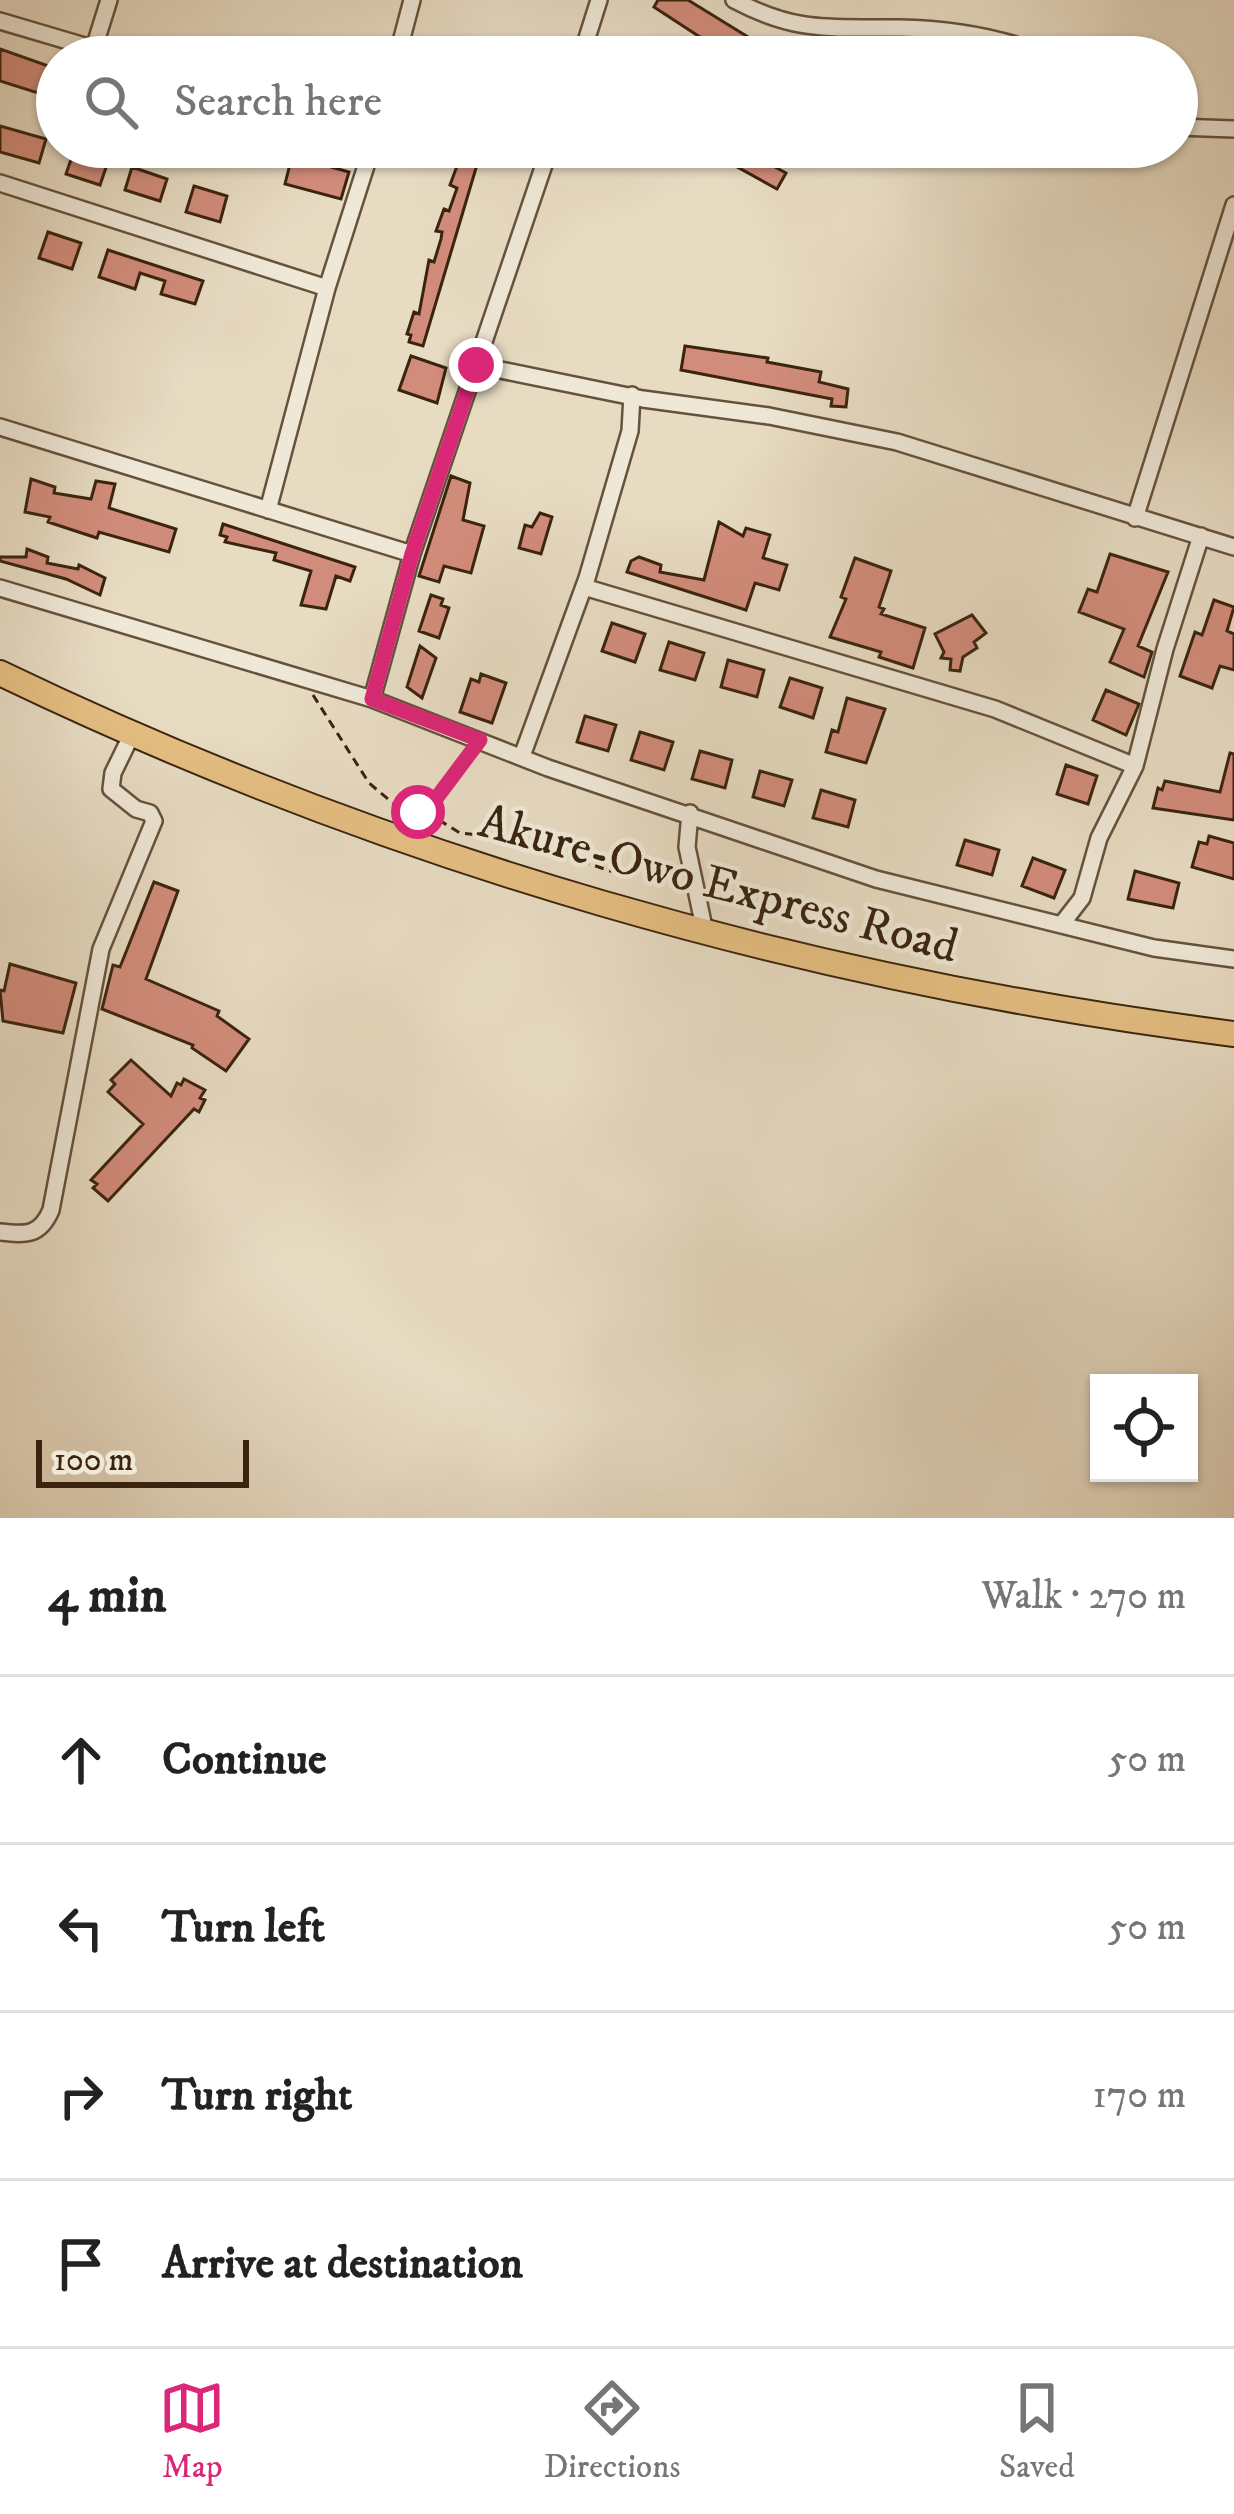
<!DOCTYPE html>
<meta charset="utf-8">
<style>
:root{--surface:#fff;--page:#f6f6f6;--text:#222;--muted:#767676;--line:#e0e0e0;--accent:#db2777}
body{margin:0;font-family:"IM FELL DW Pica",serif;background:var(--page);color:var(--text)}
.controls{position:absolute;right:36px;bottom:36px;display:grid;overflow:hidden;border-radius:0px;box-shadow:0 3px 9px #0004}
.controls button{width:108px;height:108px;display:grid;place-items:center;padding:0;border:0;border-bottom:3px solid var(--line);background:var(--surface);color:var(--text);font:60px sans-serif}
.scale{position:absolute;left:36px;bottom:30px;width:213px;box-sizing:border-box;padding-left:12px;border:6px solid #3a240e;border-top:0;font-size:33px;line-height:42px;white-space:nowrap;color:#3a240e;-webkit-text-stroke:9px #efe8d7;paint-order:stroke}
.stop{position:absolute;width:36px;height:36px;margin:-27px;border:9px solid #db2777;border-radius:50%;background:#fff}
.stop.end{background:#db2777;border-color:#fff;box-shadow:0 3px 12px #0008}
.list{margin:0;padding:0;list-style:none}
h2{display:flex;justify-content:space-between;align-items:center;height:156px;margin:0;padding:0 48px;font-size:51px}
h2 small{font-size:39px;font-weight:400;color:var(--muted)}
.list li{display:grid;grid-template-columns:78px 1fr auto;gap:36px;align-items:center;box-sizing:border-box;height:168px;padding:0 48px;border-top:3px solid var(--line)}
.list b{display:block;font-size:45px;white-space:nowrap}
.list em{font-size:39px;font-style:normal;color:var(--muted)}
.icon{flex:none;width:66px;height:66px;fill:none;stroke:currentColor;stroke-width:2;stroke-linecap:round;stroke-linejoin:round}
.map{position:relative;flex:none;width:1234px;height:1518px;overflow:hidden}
.search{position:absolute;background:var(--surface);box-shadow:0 3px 9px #0004;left:36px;right:36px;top:36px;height:132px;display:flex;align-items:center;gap:30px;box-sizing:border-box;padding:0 42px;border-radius:66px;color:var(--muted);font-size:45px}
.sheet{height:828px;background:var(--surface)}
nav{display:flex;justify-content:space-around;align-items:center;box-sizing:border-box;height:168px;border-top:3px solid var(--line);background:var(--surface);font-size:33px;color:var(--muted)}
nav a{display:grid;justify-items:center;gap:6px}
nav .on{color:var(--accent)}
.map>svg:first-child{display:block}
</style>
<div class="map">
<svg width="1234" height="1518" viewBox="0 0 1234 1518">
<rect width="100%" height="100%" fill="#e7dbc2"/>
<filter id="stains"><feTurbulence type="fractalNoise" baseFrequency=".00167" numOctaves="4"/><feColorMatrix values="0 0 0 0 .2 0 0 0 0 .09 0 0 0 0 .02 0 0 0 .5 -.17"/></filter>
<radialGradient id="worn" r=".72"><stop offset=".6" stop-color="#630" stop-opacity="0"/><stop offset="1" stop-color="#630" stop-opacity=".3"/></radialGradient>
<path fill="#d28c7b" stroke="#3a240e" stroke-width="3" d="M658,0H688L761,45L753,57H739L728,50L726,54L654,7Z
M0,49L57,69V99L0,81Z
M0,126L46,139L39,163L0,152Z
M96,147H113L100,185L66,174L75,148L94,155Z
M701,147H739L786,173L777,189Z
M467,153L479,158L423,346L409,342L411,335L407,334L414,312L419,314L429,260L434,262L441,239L442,232L436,231L444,209L449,211L457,188L450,185L460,158L465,159Z
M292,156L349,172L341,199L285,184Z
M132,167L167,179L160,201L125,190Z
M194,186L227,196L220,222L186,212Z
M48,232L81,243L72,269L39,258Z
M108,250L203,281L195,304L161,294L165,281L140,273L135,289L99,277Z
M685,346L768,358L767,362L821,372L819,382L848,389L846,407L831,406L832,399L681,370Z
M411,356L446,368L437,403L399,390Z
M451,476L470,483L463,520L484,526L471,573L444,566L439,582L419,576Z
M31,479L55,487L54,493L91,499L96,481L115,484L109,508L176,529L169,552L99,532L97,538L48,522L50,517L25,512Z
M540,513L552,517L541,554L519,548L525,525L532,527Z
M719,522L743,536L746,528L770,535L763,558L787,565L779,590L755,583L746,610L627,572L631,561L639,557L661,565L660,572L704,580Z
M223,524L355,567L350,581L336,576L326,609L301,605L311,571L274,560L276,553L225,542L227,537L220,535Z
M27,549L48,557L47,563L78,569L79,565L105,578L100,595L66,579L0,561V557H26Z
M1110,554L1168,572L1138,646L1152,652L1144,677L1110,662L1124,629L1079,612L1088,589L1097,592Z
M855,558L891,571L879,607L884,609L881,614L925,628L913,668L879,657L881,652L830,637L846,599L841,597Z
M431,595L443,599L441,605L449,608L439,638L419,631Z
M1214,600L1234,607L1227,631L1234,634V670L1220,666L1212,688L1180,676L1195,632L1202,635Z
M972,615L986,633L974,642L977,648L963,657L960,671L950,670L951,659L941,658L944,652L935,634Z
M612,623L645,634L635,662L602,651Z
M669,642L704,653L695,680L660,670Z
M420,646L436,658L422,698L407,687Z
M728,660L764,670L757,697L721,687Z
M481,674L506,683L492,723L460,712L471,679L479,682Z
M790,678L822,688L813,718L780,707Z
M1106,690L1139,704L1126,735L1093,720Z
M847,698L885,709L866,763L826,752L832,730L838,732Z
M585,716L616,725L608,751L577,742Z
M640,732L673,742L664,770L631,760Z
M700,751L732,760L725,788L692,779Z
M1230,753L1234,754V820L1153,808L1158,788L1162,790L1165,781L1220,792Z
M1066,765L1097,776L1088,804L1057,794Z
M760,771L792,780L784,806L753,797Z
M821,790L855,800L848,827L813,818Z
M1209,836L1234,843V879L1192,867L1199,842L1207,844Z
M965,840L999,850L992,875L957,865Z
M1033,858L1065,870L1054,898L1022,886Z
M1135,871L1179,883L1173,908L1128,899Z
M154,882L178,891L146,979L219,1011L217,1016L249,1039L226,1071L192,1048L193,1045L102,1009L113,965L120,967Z
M10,964L76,983L63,1033L3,1021L0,990L4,991Z
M131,1060L171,1096L177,1083L181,1085L184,1079L205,1090L200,1098L205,1100L199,1112L194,1109L108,1201L93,1188L97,1184L91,1180L143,1124L108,1092L115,1084L111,1080Z"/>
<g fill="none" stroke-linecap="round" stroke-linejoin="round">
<g stroke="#65523b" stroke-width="20">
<path id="minor" d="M734,0C798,34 832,27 900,28C952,29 1001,37 1049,57
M0,21L122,57
M94,48L109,0
M397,57L412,0
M581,57L599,0
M1177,127L1234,129
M0,183L327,288
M476,365L643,399L769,416L897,442L1234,547
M0,427L412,554
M268,510L327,288L372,147
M1135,518L1234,205
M584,587L995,709L1135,766
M0,588L372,699L548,768L876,879L1154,948L1234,959
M372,699L412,554L550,147
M522,756L587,578L630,431L632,395
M690,813L687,847L705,932
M1061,925L1082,898L1099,838L1135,766L1165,649L1201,536
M0,1232C26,1235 40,1236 51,1210L101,949L154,821L150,813L136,809L111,789L113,773L132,734"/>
</g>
<g stroke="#3a240e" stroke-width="28">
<path id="trunk" d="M0,673C388,860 807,980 1234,1034"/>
</g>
<path stroke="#3a240e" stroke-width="3" stroke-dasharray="9 6" stroke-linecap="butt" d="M313,695L369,783L407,815
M426,812L460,833L520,839L610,871L648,868
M410,814L426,812L468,756"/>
<use href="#minor" stroke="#efe8d7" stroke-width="15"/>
<use href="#trunk" stroke="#e4be81" stroke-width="24"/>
</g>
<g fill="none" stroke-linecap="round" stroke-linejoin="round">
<path stroke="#db2777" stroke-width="15" d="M418,812H426L480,740L372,699L412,554L476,365"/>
</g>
<g text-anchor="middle" stroke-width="9" stroke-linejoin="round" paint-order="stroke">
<g font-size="48" fill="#3a240e" stroke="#efe8d7">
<text transform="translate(719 882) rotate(15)" y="17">Akure-Owo Express Road</text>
</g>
</g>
<rect width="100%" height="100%" filter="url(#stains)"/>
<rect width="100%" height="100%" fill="url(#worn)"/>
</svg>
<div class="controls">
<button><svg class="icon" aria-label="locate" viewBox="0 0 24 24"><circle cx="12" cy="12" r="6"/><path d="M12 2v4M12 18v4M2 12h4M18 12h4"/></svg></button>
</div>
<div class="scale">100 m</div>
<div class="stop" style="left:418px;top:812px"></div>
<div class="stop end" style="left:476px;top:365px"></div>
<div class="search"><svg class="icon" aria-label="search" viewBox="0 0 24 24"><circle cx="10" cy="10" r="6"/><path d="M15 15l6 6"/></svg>Search here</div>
</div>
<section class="sheet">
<h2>4 min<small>Walk · 270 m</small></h2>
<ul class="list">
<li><svg class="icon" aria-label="ahead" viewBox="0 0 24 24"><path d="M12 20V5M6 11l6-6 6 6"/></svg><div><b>Continue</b></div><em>50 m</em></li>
<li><svg class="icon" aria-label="left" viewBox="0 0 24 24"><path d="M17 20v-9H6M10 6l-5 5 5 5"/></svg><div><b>Turn left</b></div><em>50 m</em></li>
<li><svg class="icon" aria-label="right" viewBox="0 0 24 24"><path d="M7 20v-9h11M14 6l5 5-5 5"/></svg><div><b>Turn right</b></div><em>170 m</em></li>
<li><svg class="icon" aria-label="arrive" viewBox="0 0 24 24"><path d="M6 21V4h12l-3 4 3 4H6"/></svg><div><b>Arrive at destination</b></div></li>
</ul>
</section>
<nav>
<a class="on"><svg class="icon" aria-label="map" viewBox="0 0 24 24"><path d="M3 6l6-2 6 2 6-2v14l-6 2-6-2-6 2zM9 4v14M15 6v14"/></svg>Map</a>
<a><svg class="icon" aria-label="directions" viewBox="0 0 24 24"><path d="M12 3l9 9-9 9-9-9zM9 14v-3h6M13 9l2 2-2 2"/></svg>Directions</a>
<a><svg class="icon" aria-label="saved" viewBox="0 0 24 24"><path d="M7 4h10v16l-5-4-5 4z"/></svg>Saved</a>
</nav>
